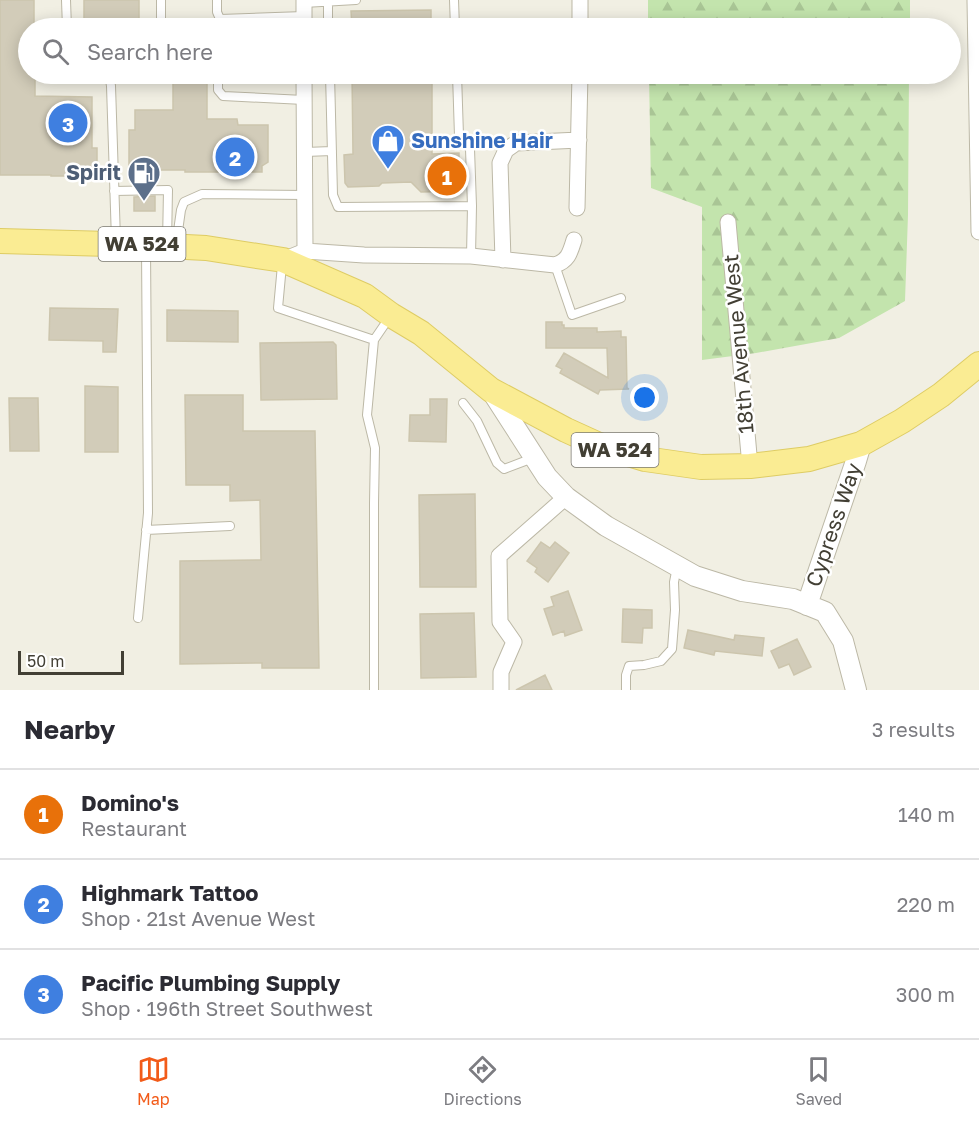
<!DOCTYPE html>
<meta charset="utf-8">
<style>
:root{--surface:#fff;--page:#f7f7f7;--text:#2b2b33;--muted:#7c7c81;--line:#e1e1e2;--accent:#f25b19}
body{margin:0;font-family:"Golos Text",sans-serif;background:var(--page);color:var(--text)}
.scale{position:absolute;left:18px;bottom:15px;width:106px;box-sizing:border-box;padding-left:6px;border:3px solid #423f34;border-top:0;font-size:16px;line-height:21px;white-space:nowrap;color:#423f34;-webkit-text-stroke:4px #fff;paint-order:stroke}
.you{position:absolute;left:645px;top:398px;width:21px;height:21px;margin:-15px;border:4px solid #fff;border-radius:50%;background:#1a73e8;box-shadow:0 0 0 9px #1a73e833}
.badge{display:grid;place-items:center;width:39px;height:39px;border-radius:50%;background:var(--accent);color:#fff;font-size:20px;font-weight:700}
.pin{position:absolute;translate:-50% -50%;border:3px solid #fff;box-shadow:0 2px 6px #0006}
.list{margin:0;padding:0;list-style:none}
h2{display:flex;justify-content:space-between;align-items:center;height:78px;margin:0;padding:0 24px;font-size:26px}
h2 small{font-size:20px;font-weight:400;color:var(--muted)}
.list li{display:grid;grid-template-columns:39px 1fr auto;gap:18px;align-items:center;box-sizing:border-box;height:90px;padding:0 24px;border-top:2px solid var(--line)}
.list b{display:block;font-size:22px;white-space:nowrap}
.list p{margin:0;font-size:20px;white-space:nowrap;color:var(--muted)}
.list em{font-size:20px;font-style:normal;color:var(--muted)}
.icon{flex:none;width:33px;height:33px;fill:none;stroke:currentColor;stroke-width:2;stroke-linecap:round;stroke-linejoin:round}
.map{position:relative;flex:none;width:979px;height:690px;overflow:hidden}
.search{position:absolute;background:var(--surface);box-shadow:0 3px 15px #0003;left:18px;right:18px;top:18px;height:66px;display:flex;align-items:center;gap:15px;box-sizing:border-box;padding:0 21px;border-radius:33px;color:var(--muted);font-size:22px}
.sheet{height:348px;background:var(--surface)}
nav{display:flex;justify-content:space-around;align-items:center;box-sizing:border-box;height:84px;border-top:2px solid var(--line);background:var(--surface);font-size:16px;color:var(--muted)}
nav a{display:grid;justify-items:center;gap:3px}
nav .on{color:var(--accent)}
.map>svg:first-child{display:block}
</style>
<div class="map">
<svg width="979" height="690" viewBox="0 0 979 690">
<defs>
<pattern id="forest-firs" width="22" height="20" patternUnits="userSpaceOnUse" patternTransform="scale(1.5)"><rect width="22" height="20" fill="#c3e4ad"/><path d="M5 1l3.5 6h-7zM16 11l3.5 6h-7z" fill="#a9c595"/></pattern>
</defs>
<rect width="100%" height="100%" fill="#f1efe3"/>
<path fill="url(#forest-firs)" d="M648,0H910V28H648Z
M649,74H909L908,215L905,301L839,338L756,353L702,360V207L651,188Z"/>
<path fill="#d2ccb9" stroke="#ccc5ad" stroke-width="1.5" d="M0,0H34V28H28V74H35V96L92,97V148H97V176H51V175H0Z
M84,0H139V27L84,28Z
M431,10V28H352L351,11Z
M173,74H207V119H237L238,125H268V162L262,166V172H185V170H129V130H135V110H173Z
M352,74H432V154L459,153V191L421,192L411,182L382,183L379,186L348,187L345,183L344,155L353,154Z
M155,196V211H134V197Z
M50,308L118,309L116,352H103V341L49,340Z
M167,310L238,311V342L167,341Z
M546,322H562V325H564V328H597V332L621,331V337H626L627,388L629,389L600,390L598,394L560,373L562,369L556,366L564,353L608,378L607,348H546Z
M333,342L336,345L337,399L261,400L260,343Z
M85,386L118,387V452H85Z
M185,395H243V431H315L319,668H262V663L180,664V561L261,560L260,500L230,501V485H186Z
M9,398H38L39,451H10Z
M430,399H447L446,442L409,441L410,415H430Z
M475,494L476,587H420L419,495Z
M541,542L550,548L555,542L569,553L548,582L535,572L537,568L527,561Z
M568,591L582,630L565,636L564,631L553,635L544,609L554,606L551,597Z
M623,609L652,610V628H643L642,643L622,642Z
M474,613L476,677L421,678L420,614Z
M688,630L734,640L735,635L764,638L762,656L715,651L714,655L684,648Z
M797,639L811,667L794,675L789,664L779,668L771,651Z
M545,675L552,690H516Z"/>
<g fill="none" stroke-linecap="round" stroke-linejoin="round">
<g stroke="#bcb8a6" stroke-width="10">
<path id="service" d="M66,0L67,28
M161,0V28
M217,0V12L220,19L304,16
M328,0V28
M454,0L455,28
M304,3L356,0
M109,74L111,86L116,240
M218,74V90L223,96L304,100
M330,74L333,195L338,207L472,206
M457,74L459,136L470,149L472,206L471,256
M305,152L332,151
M114,191L168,190L167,243
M176,245L181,210L184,202L202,194L305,195
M282,265L278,308L374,340
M555,265L572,315L621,298
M463,403L477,421L497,463L504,469L533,458
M146,530L230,526
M138,618L148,513L146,249
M374,690V503L375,448L367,415L374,340L389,318
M626,690V675L629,666L644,665L661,661L672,649L675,610L674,582L677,567"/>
</g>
<g stroke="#bcb8a6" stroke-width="17">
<path id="minor" d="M304,0V28
M580,0V28
M975,0L979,232
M304,74L305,251
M577,208L580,74
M728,222L750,466
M283,260L305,251L364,255L471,256L555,265C568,261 570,253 574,240
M503,260L500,163L506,150L516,143L579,140
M501,690V672L514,642L500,622L499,556L566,497"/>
</g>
<g stroke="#bcb8a6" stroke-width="22">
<path id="tertiary" d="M491,390L547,477L566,497L606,526L695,576L742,591L793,599L825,612L843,641L856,690
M807,605L856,461L861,444"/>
</g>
<g stroke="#decc64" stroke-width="26">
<path id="primary" d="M0,241L146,245L206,248L283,260L365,296L391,315L421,333L491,390L566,430L599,445L645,459L701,467L750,466L809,459L861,444L902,421L941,395L979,364"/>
</g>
<use href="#service" stroke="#fff" stroke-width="8"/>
<use href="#minor" stroke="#fff" stroke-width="15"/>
<use href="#tertiary" stroke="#fff" stroke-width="20"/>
<use href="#primary" stroke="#faec93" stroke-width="24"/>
</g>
<defs>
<g id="shop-pin" transform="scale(1.725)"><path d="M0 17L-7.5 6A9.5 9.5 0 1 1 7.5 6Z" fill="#3f7fe0" stroke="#fff"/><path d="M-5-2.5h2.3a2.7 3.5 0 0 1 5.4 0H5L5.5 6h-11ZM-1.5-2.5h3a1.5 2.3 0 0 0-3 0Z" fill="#fff"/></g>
<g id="fuel-pin" transform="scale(1.725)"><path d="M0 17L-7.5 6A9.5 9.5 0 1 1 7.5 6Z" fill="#5c6f8a" stroke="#fff"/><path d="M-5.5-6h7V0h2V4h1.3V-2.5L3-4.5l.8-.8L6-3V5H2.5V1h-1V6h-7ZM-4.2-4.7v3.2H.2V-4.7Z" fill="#fff"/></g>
</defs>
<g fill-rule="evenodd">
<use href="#shop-pin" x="388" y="141"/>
<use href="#fuel-pin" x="144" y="173"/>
</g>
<g text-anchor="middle" stroke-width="5" stroke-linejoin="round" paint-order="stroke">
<g fill="#fff" stroke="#7b7971" stroke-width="1.5">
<rect x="98.5" y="227" width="87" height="34" rx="4.5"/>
<rect x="571.5" y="433" width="87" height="34" rx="4.5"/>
</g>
<g font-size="20" font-weight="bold" fill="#423f34">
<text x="142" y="251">WA 524</text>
<text x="615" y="457">WA 524</text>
</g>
<g font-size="21" font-weight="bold" fill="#366cbe" stroke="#fff" text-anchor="start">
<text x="411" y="148">Sunshine Hair</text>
</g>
<g font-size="21" font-weight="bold" fill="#4e5e75" stroke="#fff" text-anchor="end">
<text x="121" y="180">Spirit</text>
</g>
<g font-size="21" fill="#423f34" stroke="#fff">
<text transform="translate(739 344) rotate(-95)" y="7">18th Avenue West</text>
<text transform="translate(834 525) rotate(-71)" y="7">Cypress Way</text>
</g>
</g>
</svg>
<div class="scale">50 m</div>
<div class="you"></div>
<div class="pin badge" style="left:447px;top:176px;background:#e8710a">1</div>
<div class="pin badge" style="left:235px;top:157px;background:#3f7fe0">2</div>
<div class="pin badge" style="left:68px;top:123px;background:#3f7fe0">3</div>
<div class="search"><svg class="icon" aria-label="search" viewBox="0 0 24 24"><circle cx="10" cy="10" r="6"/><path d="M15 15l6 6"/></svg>Search here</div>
</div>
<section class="sheet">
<h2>Nearby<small>3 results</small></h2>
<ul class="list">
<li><span class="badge" style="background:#e8710a">1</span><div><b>Domino's</b><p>Restaurant</p></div><em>140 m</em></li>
<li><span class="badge" style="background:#3f7fe0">2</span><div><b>Highmark Tattoo</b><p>Shop · 21st Avenue West</p></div><em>220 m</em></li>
<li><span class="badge" style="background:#3f7fe0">3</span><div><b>Pacific Plumbing Supply</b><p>Shop · 196th Street Southwest</p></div><em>300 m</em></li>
</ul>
</section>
<nav>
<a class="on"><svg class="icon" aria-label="map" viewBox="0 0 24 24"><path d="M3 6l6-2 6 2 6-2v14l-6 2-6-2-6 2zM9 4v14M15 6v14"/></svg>Map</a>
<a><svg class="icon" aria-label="directions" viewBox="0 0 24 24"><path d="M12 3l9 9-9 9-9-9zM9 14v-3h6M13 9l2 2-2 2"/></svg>Directions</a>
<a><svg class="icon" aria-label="saved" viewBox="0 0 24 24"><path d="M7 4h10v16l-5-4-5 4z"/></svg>Saved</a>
</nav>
